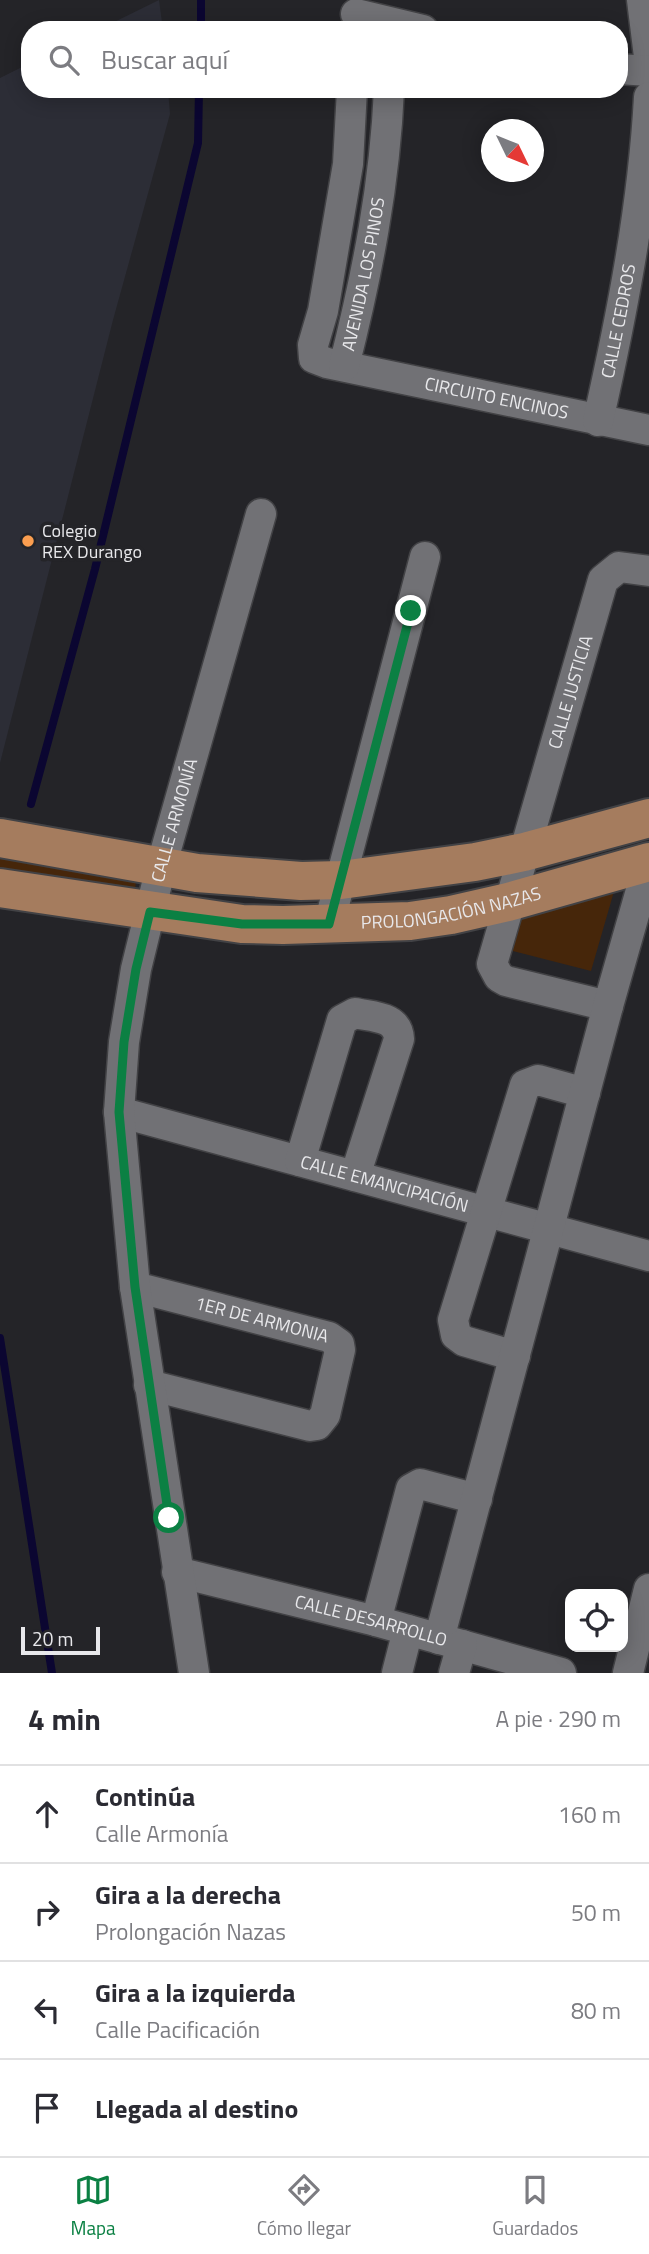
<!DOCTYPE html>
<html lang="es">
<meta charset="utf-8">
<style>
:root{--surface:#fff;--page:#f2f2f3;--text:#2b2b33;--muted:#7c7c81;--line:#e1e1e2;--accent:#0b8043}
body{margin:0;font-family:"Titillium Web",sans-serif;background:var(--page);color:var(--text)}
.controls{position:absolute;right:21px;bottom:21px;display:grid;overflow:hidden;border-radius:14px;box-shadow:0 4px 18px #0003}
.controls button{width:63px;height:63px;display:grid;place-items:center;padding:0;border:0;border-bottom:2px solid var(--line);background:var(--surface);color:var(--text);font:35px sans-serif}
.compass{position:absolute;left:481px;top:119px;width:63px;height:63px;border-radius:50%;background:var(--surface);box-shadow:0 4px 18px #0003;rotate:133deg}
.scale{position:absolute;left:21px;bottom:18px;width:79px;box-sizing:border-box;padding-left:7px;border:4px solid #e8e8eb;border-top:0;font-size:19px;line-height:24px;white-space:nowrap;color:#e8e8eb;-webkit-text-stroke:5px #242428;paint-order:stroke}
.stop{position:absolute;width:21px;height:21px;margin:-16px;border:5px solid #0b8043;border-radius:50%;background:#fff}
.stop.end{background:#0b8043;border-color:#fff;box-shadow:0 2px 7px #0008}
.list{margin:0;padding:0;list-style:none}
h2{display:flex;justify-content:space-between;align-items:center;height:91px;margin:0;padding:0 28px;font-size:30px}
h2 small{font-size:23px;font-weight:400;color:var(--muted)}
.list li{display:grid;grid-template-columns:46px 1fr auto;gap:21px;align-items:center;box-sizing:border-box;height:98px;padding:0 28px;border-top:2px solid var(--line)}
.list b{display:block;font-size:26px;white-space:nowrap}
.list p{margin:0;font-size:23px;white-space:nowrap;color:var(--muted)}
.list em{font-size:23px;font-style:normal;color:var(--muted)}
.icon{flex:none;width:38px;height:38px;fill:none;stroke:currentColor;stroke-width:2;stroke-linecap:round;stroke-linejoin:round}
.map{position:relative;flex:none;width:649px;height:1673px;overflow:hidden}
.search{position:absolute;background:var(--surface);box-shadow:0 4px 18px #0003;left:21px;right:21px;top:21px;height:77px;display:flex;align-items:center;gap:18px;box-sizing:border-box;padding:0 24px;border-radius:28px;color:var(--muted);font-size:26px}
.sheet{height:483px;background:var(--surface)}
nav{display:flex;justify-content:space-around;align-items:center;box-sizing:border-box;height:98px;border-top:2px solid var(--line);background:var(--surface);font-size:19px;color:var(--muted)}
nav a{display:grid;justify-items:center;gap:4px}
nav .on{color:var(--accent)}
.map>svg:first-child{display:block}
</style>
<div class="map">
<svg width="649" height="1673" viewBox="0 0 649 1673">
<rect width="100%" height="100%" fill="#242428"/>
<path fill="#2c2d36" d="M159,0L163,30H98Z
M30,63V89H168L170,114L113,320L0,763V78Z"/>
<path fill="#46260a" d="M0,857L136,879L135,892L0,872Z
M617,881L591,971L509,950L522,903Z"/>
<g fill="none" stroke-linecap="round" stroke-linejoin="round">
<path stroke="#0b0631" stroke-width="8" d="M201,30V0
M31,804L95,569L198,143L199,89
M0,1338L52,1673"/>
<g stroke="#424245" stroke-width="33">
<g id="minor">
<path d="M642,0L649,57"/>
<path d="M356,14L423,30"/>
<path d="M619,69L649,71"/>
<path id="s1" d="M352,89L348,164L323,311L313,345L314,358L327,363L649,430"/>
<path id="s2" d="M344,366C367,275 385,184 389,89"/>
<path id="s3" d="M598,421C622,314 643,207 649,97"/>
<path d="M329,924L425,557"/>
<path id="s4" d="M608,1006L506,981L499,977L492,964L603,580L619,567L649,571"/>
<path id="s5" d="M119,1112L649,1256"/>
<path d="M300,1161L342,1020L355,1013C373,1017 398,1016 399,1039L355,1176"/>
<path id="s6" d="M135,1287L329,1337L339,1344L340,1350L325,1415L317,1425L310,1426L149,1385"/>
<path d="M515,1356L464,1341L456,1335L453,1320L525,1085L538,1080L585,1093"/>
<path id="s7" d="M177,1572L376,1621L561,1673"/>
<path d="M376,1621L411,1489L420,1484L477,1499"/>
<path d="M439,1639L608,1006L649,862"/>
<path id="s8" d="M194,1673L135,1287L119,1112L124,1042L136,969L161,867L261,514"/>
<path d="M397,1673L408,1630"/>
<path d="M454,1673L462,1645"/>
<path d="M628,1673L649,1589"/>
</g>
</g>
<g stroke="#424245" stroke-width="42">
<g id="major">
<path d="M0,838L197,873L301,881L341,880L475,862L524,852L649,818"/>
<path id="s9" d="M0,888L242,924L283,925L410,921L451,915L508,902L649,862"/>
</g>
</g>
<use href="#minor" stroke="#717175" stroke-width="30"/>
<use href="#major" stroke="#a57c5e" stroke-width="38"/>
</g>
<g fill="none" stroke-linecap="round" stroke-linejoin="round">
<path stroke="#0b8043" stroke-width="9" d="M169,1518L135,1287L119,1112L124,1042L136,969L150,912L242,924H329L411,611"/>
</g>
<circle fill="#fb9e50" stroke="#242428" stroke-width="2.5" cx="28" cy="541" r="7"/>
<g text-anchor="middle" stroke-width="7" stroke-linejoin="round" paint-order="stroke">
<g font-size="18" fill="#e8e8eb" stroke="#242428">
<text dy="6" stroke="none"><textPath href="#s2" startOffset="94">AVENIDA LOS PINOS</textPath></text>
<text dy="6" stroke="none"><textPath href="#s3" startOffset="102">CALLE CEDROS</textPath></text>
<text dy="6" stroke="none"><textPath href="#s1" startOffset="460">CIRCUITO ENCINOS</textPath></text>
<text dy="6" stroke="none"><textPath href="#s4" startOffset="411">CALLE JUSTICIA</textPath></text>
<text dy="6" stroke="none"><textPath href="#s8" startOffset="864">CALLE ARMONÍA</textPath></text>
<text dy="6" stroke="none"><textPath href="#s9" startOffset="455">PROLONGACIÓN NAZAS</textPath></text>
<text dy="6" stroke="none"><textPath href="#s5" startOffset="275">CALLE EMANCIPACIÓN</textPath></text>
<text dy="6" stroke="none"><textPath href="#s6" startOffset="131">1ER DE ARMONIA</textPath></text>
<text dy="6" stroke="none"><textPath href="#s7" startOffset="200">CALLE DESARROLLO</textPath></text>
</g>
<g font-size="18" fill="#e8e8eb" stroke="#242428" text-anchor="start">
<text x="42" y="537">Colegio<tspan x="42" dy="21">REX Durango</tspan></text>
</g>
</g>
</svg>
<div class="controls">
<button><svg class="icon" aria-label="locate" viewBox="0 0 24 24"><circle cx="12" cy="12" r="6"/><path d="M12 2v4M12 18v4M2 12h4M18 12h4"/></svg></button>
</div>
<svg class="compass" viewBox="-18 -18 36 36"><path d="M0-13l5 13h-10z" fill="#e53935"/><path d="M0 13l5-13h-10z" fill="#7c7c81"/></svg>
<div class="scale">20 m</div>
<div class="stop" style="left:169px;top:1518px"></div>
<div class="stop end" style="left:411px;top:611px"></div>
<div class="search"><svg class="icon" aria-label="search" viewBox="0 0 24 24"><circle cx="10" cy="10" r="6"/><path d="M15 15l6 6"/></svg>Buscar aquí</div>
</div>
<section class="sheet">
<h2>4 min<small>A pie · 290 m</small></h2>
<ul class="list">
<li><svg class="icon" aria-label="ahead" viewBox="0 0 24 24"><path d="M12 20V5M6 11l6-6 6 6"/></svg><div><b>Continúa</b><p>Calle Armonía</p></div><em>160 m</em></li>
<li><svg class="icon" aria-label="right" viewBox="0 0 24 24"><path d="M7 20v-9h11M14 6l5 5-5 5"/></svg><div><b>Gira a la derecha</b><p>Prolongación Nazas</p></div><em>50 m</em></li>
<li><svg class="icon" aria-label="left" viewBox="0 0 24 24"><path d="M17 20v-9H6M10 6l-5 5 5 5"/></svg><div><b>Gira a la izquierda</b><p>Calle Pacificación</p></div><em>80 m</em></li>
<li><svg class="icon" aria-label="arrive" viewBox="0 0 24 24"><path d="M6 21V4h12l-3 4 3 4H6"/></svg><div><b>Llegada al destino</b></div></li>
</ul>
</section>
<nav>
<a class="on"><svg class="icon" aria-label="map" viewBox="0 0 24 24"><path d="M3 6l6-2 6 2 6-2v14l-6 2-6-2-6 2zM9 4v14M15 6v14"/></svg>Mapa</a>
<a><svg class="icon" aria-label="directions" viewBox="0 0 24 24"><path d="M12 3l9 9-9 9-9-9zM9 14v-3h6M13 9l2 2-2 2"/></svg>Cómo llegar</a>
<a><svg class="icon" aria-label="saved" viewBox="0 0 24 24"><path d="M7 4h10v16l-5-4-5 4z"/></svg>Guardados</a>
</nav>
